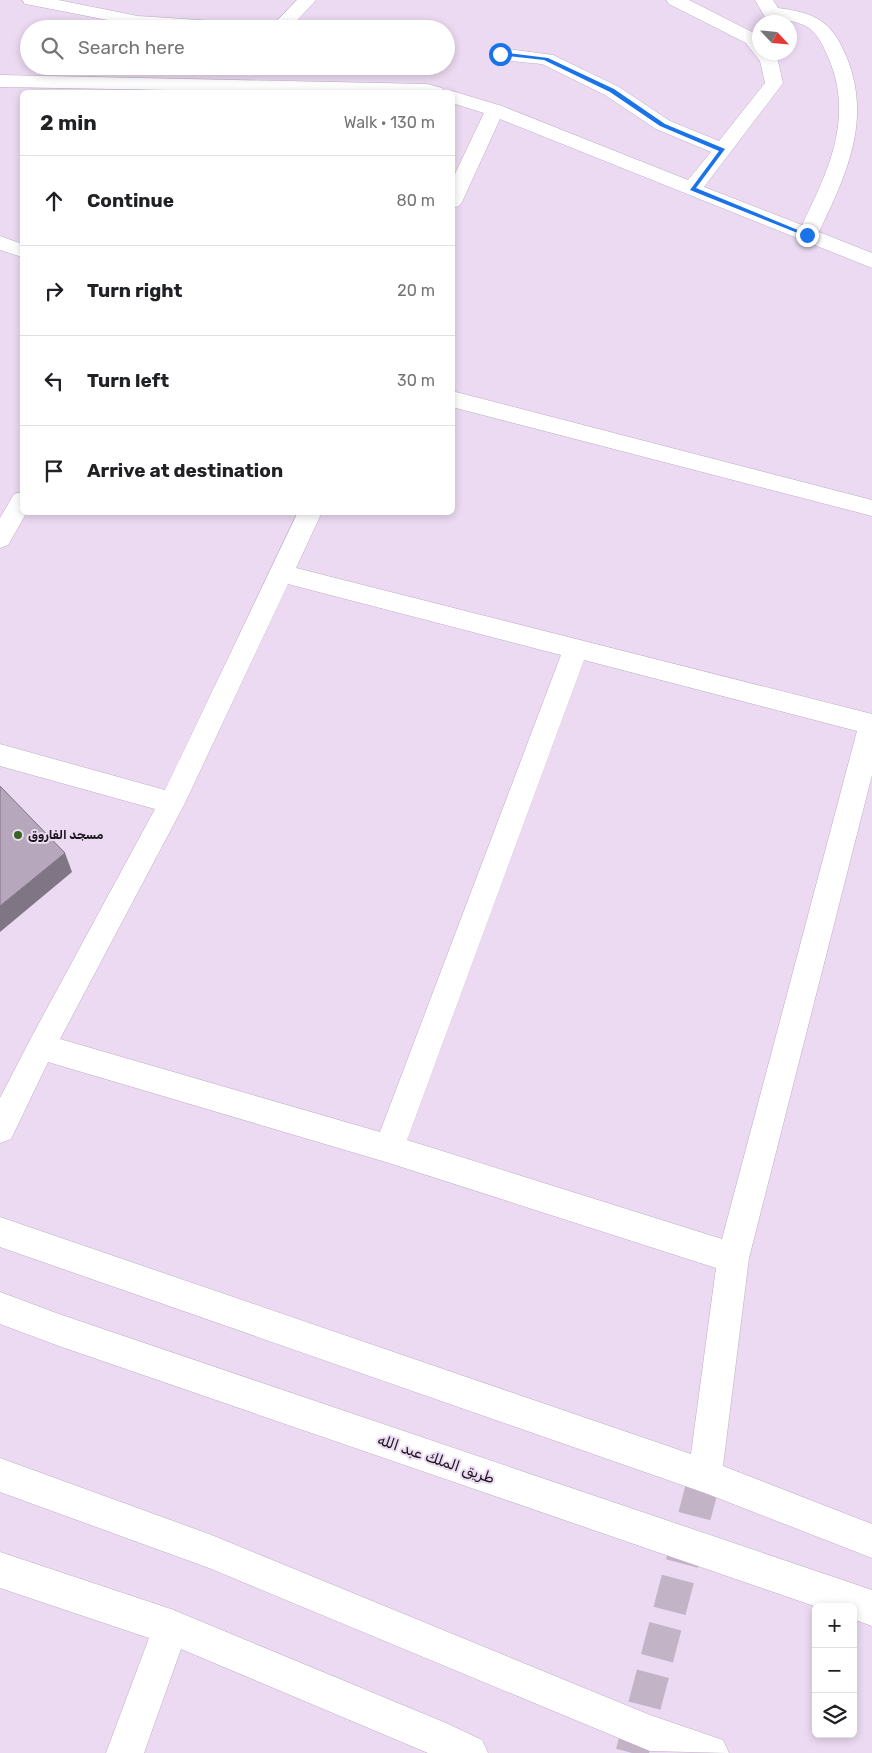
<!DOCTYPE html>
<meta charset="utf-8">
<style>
:root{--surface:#fff;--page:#f2f2f2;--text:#202124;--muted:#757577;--line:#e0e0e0}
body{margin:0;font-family:Rubik,Vazirmatn,sans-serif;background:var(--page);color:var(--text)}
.controls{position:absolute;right:15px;bottom:15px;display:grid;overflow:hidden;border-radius:8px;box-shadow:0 2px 8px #0003}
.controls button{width:45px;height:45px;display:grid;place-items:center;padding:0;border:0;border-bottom:1px solid var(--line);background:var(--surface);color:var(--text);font:25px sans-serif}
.compass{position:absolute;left:752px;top:15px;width:45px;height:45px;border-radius:50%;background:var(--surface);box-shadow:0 2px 8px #0003;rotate:116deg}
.stop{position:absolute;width:15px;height:15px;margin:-11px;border:4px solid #1a73e8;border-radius:50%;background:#fff}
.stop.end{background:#1a73e8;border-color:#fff;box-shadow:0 1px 5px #0008}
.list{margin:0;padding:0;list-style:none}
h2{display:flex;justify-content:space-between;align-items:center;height:65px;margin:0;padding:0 20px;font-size:21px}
h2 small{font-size:16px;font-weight:400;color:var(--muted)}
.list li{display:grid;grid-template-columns:32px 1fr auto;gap:15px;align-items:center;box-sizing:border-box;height:90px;padding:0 20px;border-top:1px solid var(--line)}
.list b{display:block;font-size:19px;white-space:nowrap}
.list em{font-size:16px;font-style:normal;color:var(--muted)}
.icon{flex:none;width:28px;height:28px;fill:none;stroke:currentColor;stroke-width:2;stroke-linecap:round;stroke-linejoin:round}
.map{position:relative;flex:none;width:872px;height:1753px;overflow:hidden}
.search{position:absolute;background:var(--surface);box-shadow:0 2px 8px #0003;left:20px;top:20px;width:435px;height:55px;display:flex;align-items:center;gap:12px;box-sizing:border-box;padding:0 18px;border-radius:28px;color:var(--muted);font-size:19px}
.panel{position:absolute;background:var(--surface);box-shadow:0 2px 8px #0003;left:20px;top:90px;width:435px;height:425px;border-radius:8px}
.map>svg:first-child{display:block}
</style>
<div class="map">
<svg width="872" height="1753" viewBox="0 0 872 1753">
<rect width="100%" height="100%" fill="#ebdaf1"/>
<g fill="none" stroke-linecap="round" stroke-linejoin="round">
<path stroke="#c2b3c7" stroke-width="33" stroke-dasharray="33 16" stroke-linecap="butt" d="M632,1753L705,1476"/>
<g stroke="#beaec4" stroke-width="1">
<path id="minor" d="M22,0H58L138,16L260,24L266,25L269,29H173L138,26L31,5L25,4Z
M297,0H316L289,29H269Z
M666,0H689L758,35L760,52H773L778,61L783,83L704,187L802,225C828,171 854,119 829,59C824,48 819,35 809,28C795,19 779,20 765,17L755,0H773L778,8C816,13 832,21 847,58C872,121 846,175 819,232L872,253V268L500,119L462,202L459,206L452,208V180L484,113L452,103V92H447L452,91L502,106L688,180L711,152L656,129L605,95L542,64L500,60L493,58L491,54L493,50L500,48L553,55L619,87L670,121L719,141L765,83L760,61L746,43L669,4Z
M0,75L427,84L442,88L444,92H278L0,87Z
M0,236L22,244V257L0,250Z
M452,391L872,500V516L452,407Z
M22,492V512H27L8,545L0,548V518L14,494Z
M298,512H322L296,568L872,714V775L749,1258L723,1466L872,1524V1558L705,1493L0,1247V1217L691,1454L716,1268L389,1163L48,1062L11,1139L0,1143V1098L31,1038L155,809L0,766V744L165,790ZM288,584L561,655L380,1132L60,1039L185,803ZM584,660L857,731L722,1239L407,1140Z
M0,1552L171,1609L446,1723L482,1740L488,1753H428L181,1649L144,1753H106L149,1638L0,1588Z"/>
</g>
<g stroke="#beaec4" stroke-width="1">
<path id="major" d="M0,1292L59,1314L872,1590V1626L853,1619V1607H817L59,1346L0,1324Z
M0,1458L209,1534L650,1715L723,1740L729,1753L650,1751L209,1568L0,1492Z"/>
</g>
<use href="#minor" fill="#fff" fill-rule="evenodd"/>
<use href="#major" fill="#fff" fill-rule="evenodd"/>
</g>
<path fill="#7f7584" d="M65,853L72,872L0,932V906Z"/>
<path fill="#b6a7bd" stroke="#7f7584" d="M0,786L65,853L0,906Z"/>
<path fill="#1a73e8" d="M500,52L548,58L614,89L665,124L725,149L696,188L810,235L805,236L690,190L719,151L660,126L610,92L544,60L499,55Z"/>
<circle fill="#396522" stroke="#ebdaf1" stroke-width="2" cx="18" cy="835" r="5"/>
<g text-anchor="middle" stroke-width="4" stroke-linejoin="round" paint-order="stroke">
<g font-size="12" font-weight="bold" fill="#1c171f" stroke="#ebdaf1" text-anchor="start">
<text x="28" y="839">مسجد الفاروق</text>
</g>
<g font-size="15" fill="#1c171f" stroke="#ebdaf1">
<text transform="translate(436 1459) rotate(19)" y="5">طريق الملك عبد الله</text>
</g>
</g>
</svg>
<div class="controls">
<button>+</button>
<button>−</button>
<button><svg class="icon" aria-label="layers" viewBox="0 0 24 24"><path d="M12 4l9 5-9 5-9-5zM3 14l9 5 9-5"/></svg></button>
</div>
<svg class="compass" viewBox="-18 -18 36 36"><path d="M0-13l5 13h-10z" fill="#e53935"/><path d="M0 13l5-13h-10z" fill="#757577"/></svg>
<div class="stop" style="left:500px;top:54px"></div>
<div class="stop end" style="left:807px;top:235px"></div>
<div class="search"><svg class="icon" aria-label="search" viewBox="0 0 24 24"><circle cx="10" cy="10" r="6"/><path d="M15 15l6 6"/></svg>Search here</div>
<section class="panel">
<h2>2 min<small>Walk · 130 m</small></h2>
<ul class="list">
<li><svg class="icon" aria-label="ahead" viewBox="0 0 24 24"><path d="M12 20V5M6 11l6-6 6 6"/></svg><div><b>Continue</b></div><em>80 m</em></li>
<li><svg class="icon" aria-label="right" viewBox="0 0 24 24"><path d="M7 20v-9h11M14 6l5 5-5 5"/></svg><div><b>Turn right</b></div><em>20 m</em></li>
<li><svg class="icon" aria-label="left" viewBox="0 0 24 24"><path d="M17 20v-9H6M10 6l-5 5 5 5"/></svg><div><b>Turn left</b></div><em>30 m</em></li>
<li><svg class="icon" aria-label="arrive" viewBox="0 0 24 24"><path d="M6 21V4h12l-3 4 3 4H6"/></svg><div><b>Arrive at destination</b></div></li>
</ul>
</section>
</div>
